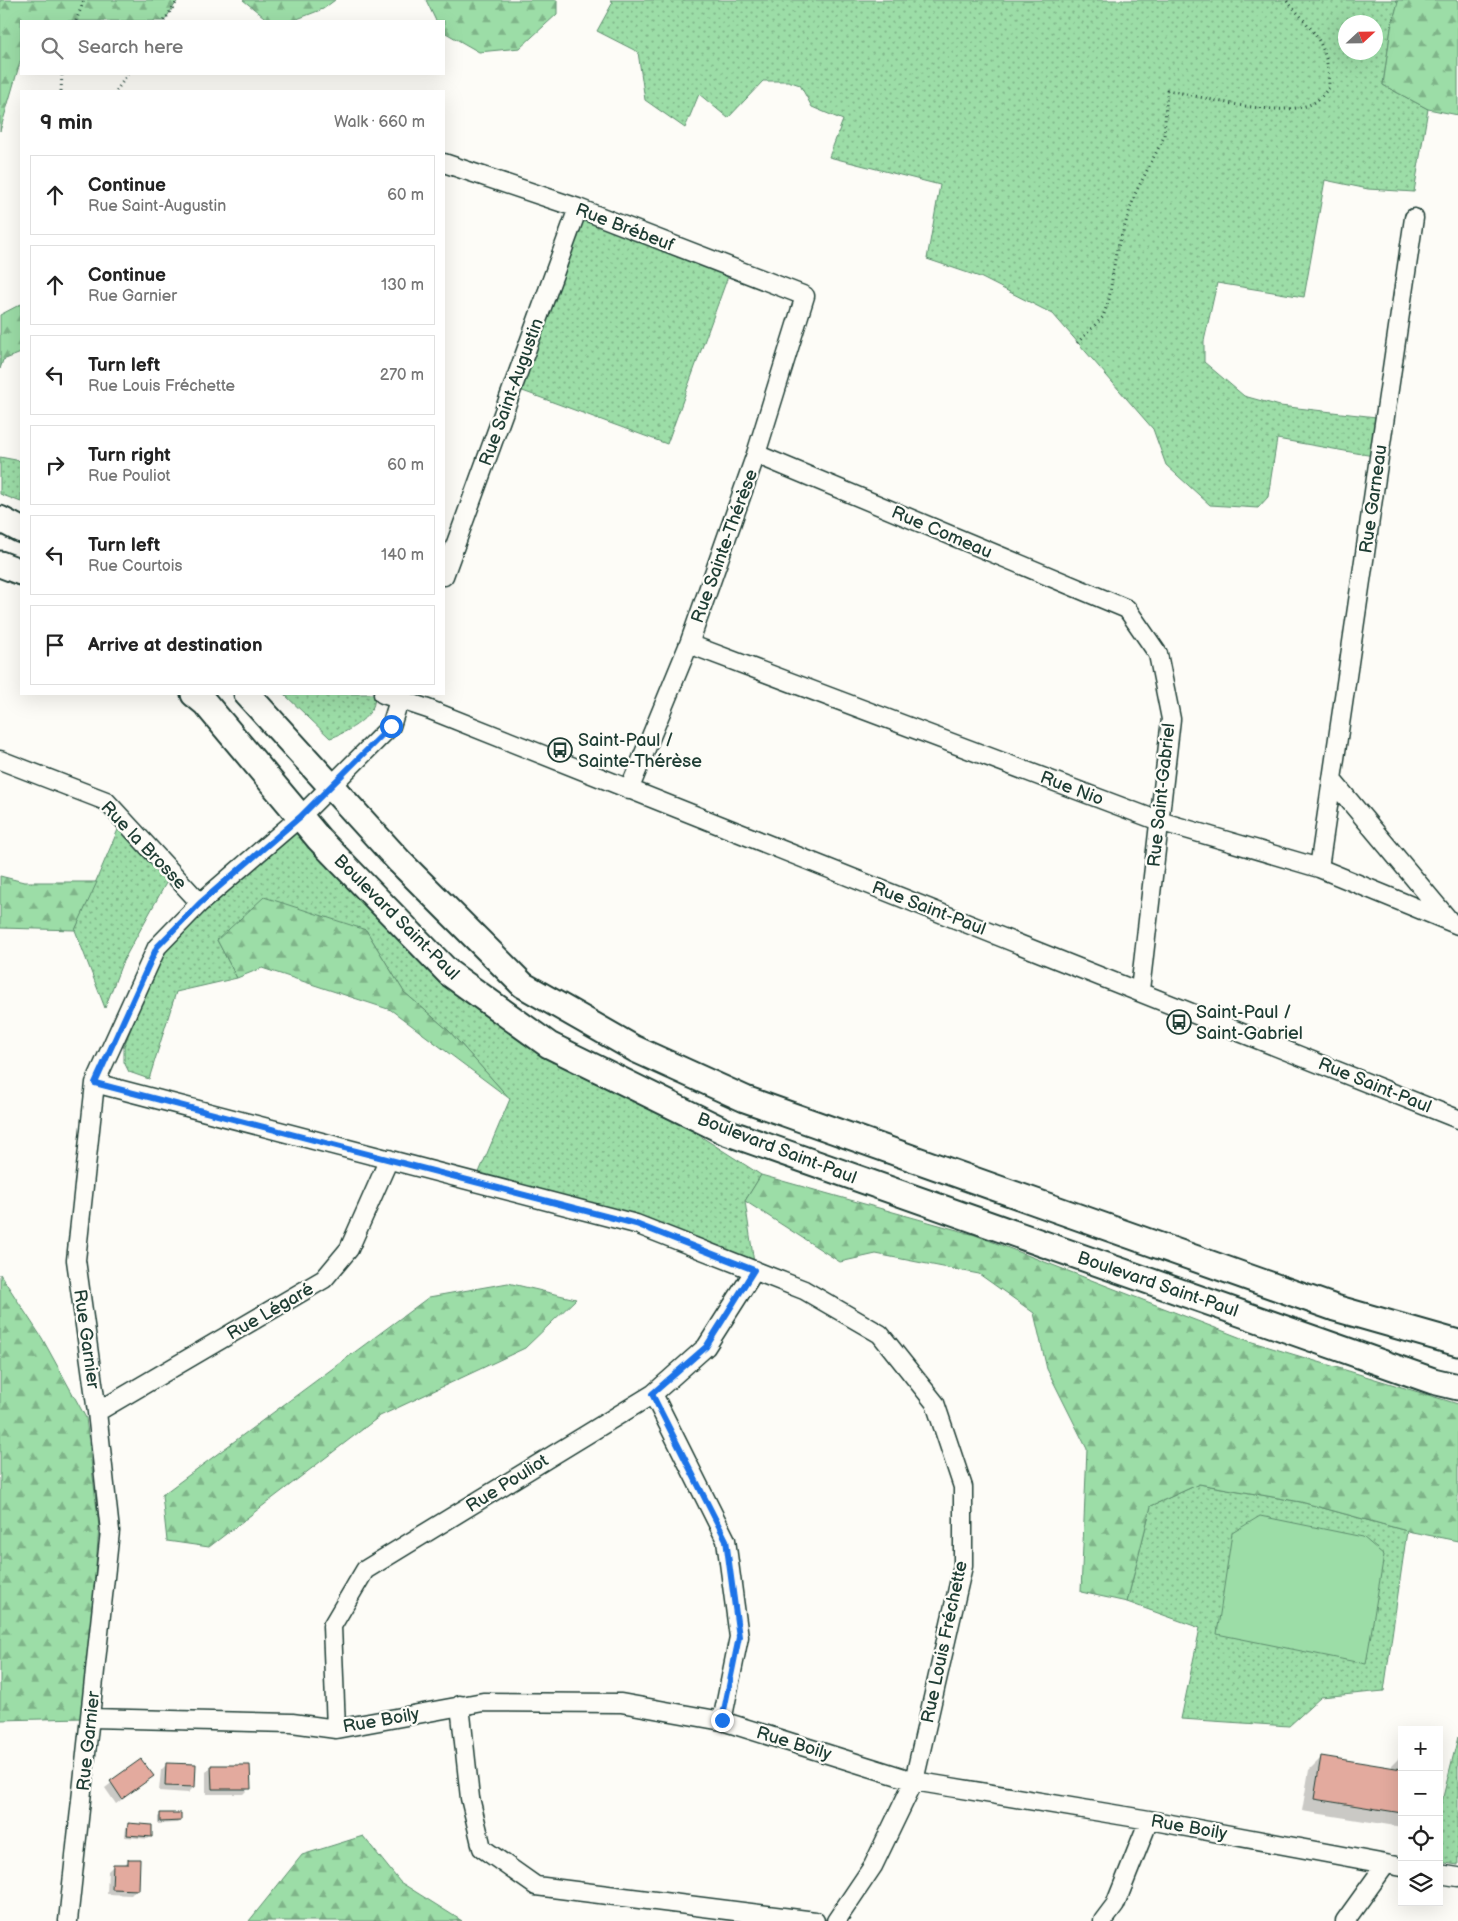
<!DOCTYPE html>
<meta charset="utf-8">
<style>
:root{--surface:#fff;--page:#f2f2f2;--text:#222;--muted:#767676;--line:#e0e0e0}
body{margin:0;font-family:"Balsamiq Sans",sans-serif;background:var(--page);color:var(--text)}
.controls{position:absolute;right:15px;bottom:15px;display:grid;overflow:hidden;border-radius:0px;box-shadow:0 5px 20px #0002}
.controls button{width:45px;height:45px;display:grid;place-items:center;padding:0;border:0;border-bottom:1px solid var(--line);background:var(--surface);color:var(--text);font:25px sans-serif}
.compass{position:absolute;left:1338px;top:15px;width:45px;height:45px;border-radius:50%;background:var(--surface);box-shadow:0 5px 20px #0002;rotate:68deg}
.stop{position:absolute;width:15px;height:15px;margin:-11px;border:4px solid #1a73e8;border-radius:50%;background:#fff}
.stop.end{background:#1a73e8;border-color:#fff;box-shadow:0 1px 5px #0008}
.list{margin:0;padding:0;list-style:none}
h2{display:flex;justify-content:space-between;align-items:center;height:65px;margin:0;padding:0 20px;font-size:21px}
h2 small{font-size:16px;font-weight:400;color:var(--muted)}
.list li{display:grid;grid-template-columns:32px 1fr auto;gap:15px;align-items:center;box-sizing:border-box;height:80px;margin:0 10px 10px;padding:0 10px;border:1px solid var(--line);border-radius:0px}
.list b{display:block;font-size:19px;white-space:nowrap}
.list p{margin:0;font-size:16px;white-space:nowrap;color:var(--muted)}
.list em{font-size:16px;font-style:normal;color:var(--muted)}
.icon{flex:none;width:28px;height:28px;fill:none;stroke:currentColor;stroke-width:2;stroke-linecap:round;stroke-linejoin:round}
.map{position:relative;flex:none;width:1458px;height:1921px;overflow:hidden}
.search{position:absolute;background:var(--surface);box-shadow:0 5px 20px #0002;left:20px;top:20px;width:425px;height:55px;display:flex;align-items:center;gap:12px;box-sizing:border-box;padding:0 18px;border-radius:0px;color:var(--muted);font-size:19px}
.panel{position:absolute;background:var(--surface);box-shadow:0 5px 20px #0002;left:20px;top:90px;width:425px;height:605px;border-radius:0px}
.map>svg:first-child{display:block}
</style>
<div class="map">
<svg width="1458" height="1921" viewBox="0 0 1458 1921">
<defs>
<pattern id="grass-dots" width="8" height="8" patternUnits="userSpaceOnUse" patternTransform="scale(1.25)"><rect width="8" height="8" fill="#9cdda7"/><path d="M2 2h.1M6 6h.1" fill="none" stroke="#7fb489" stroke-width="1.8" stroke-linecap="round"/></pattern>
<pattern id="forest-firs" width="22" height="20" patternUnits="userSpaceOnUse" patternTransform="scale(1.25)"><rect width="22" height="20" fill="#9cdda7"/><path d="M5 1l3.5 6h-7zM16 11l3.5 6h-7z" fill="#7fb489"/></pattern>
</defs>
<rect width="100%" height="100%" fill="#fdfcf7"/>
<filter id="ink" filterUnits="userSpaceOnUse"><feTurbulence type="fractalNoise" baseFrequency=".02" numOctaves="2"/><feDisplacementMap in="SourceGraphic" scale="10" xChannelSelector="R" yChannelSelector="G"/><feConvolveMatrix kernelMatrix="1 2 1 2 8 2 1 2 1" color-interpolation-filters="sRGB"/></filter>
<g filter="url(#ink)">
<path fill="url(#grass-dots)" stroke="#5e8d6e" fill-rule="evenodd" d="M610,0H1395L1398,2L1391,28L1383,85L1428,109L1414,192L1368,189L1325,180L1304,297L1217,283L1204,341V362L1244,396L1280,406L1385,418L1379,457L1277,439L1268,497L1258,508L1210,505L1166,465L1153,429L1053,314L980,277L927,259L940,185L829,157L843,120L812,107L800,85L788,81H763L728,118L699,94L685,128L645,100L638,52L597,31L613,2ZM1346,22H1376V52H1346Z
M573,210L731,268L667,444L509,386Z
M0,457L21,461V502L0,494Z
M284,694H373C382,713 345,734 330,738Z
M120,825L171,874L122,963L105,1008L75,930Z
M307,831L407,939L642,1099L761,1175L745,1201L755,1270L475,1182L510,1099L449,1031L404,992L366,930L217,940L237,978L176,992L149,1079L129,1072L124,1062V1046L155,969L173,941L205,907L293,833Z
M1199,1484L1301,1502L1407,1531L1384,1691L1321,1697L1289,1726L1181,1719L1200,1628L1127,1602L1151,1506Z
M1458,1737V1865L1439,1862V1813Z"/>
<path fill="url(#forest-firs)" stroke="#5e8d6e" d="M0,0H178L164,21H21V59L0,131Z
M243,0H335L323,9L292,21H269Z
M426,0H557V14L520,48L479,52L444,32V21H436Z
M1395,0H1458V115L1428,109L1383,85L1391,28L1398,2Z
M21,304V353L3,360L0,369V315Z
M0,876L24,882H97L75,930L0,928Z
M264,897L366,930L404,992L449,1031L510,1099L391,1010L262,968L237,978L217,940Z
M761,1175L975,1235L1249,1341L1458,1404V1541L1407,1531L1301,1502L1199,1484L1151,1506L1127,1602L1081,1592L1087,1449L1047,1369L1034,1313L979,1274L876,1254L840,1262L745,1201Z
M0,1274L42,1338L86,1418L99,1527L84,1718L0,1720Z
M508,1283L576,1299L525,1348L380,1416L209,1547L167,1541L162,1495L429,1297Z
M363,1836L400,1882L462,1921H249L302,1855Z"/>
<path fill="#9cdda7" stroke="#5e8d6e" d="M1260,1516L1363,1537L1384,1555L1366,1664L1217,1634L1232,1533Z"/>
<path fill="#0003" d="M1402,1755V1827L1302,1811L1309,1770L1321,1758L1392,1769V1765Z
M1439,1758H1441L1439,1771Z
M141,1760L152,1776L116,1804L105,1788Z
M167,1764L194,1787L188,1793L159,1791L161,1770Z
M212,1766L249,1788L243,1794H206V1772Z
M160,1815L180,1821L177,1823L158,1824V1817Z
M129,1825L151,1836L148,1839L125,1837L126,1827Z
M129,1860L137,1889L131,1895L107,1894L108,1871L114,1865L123,1866Z"/>
<path fill="#e3aa9e" stroke="#1f3d34" d="M1321,1756L1402,1769V1813L1314,1799Z
M141,1759L154,1776L122,1799L110,1781Z
M166,1763L196,1764L195,1787L165,1786Z
M211,1765H250L251,1789H212Z
M160,1813H181V1821L160,1822Z
M128,1823L152,1825V1837L127,1835Z
M128,1859H140L139,1890L112,1889L113,1864H128Z"/>
<g fill="none" stroke-linecap="round" stroke-linejoin="round">
<g stroke="#1f3d34" stroke-width="21">
<path id="street" d="M444,163L578,208L805,296L756,454L689,644L629,790
M756,454L1127,609L1158,654L1171,719L1140,990
M444,576L578,208
M689,644L1159,821L1319,868L1458,925
M383,694L428,709L1458,1119
M0,760L106,801L200,903
M1332,780L1448,919
M1319,868L1414,218
M95,1083L636,1224L804,1290L880,1334L935,1403L963,1487V1566L914,1781L873,1866L836,1921
M653,1394L726,1540L739,1637L722,1721
M97,1412L324,1279L349,1249L389,1159
M460,1705L470,1798L482,1848L536,1886L815,1921
M91,1718L292,1723L336,1729L483,1702L621,1703L722,1721L914,1781L1149,1820L1402,1867
M336,1729L332,1626L365,1570L653,1394L706,1347L755,1270
M1439,1874L1458,1877
M68,1921L110,1531L97,1412L76,1260L95,1083L157,947L200,903L300,817L391,726L401,694
M1103,1921L1115,1905L1149,1820
M1345,1921L1386,1864"/>
</g>
<g stroke="#1f3d34" stroke-width="29">
<path id="secondary" d="M0,519L21,530
M0,564L21,572
M194,694L205,703L319,839L449,973L549,1045L726,1132L1433,1381L1458,1387
M247,694L400,862L523,985L635,1049L745,1099L1335,1308L1458,1343"/>
</g>
<path stroke="#1f3d34" stroke-width="3" stroke-dasharray="1 4" stroke-linecap="butt" d="M76,21L84,0
M164,21L178,0
M61,91L62,74
M116,91L128,74
M1077,343L1103,317L1109,299L1116,253L1135,194L1164,137L1167,90C1205,97 1282,121 1315,102C1320,99 1325,92 1329,88C1329,43 1314,32 1286,0"/>
<use href="#street" stroke="#fdfcf7" stroke-width="18"/>
<use href="#secondary" stroke="#fdfcf7" stroke-width="25"/>
</g>
</g>
<g fill="none" stroke-linecap="round" stroke-linejoin="round" filter="url(#ink)">
<path stroke="#1a73e8" stroke-width="6" d="M391,726L300,817L200,903L157,947L95,1083L636,1224L754,1270L706,1347L652,1394L726,1540L739,1637L722,1720"/>
</g>
<defs>
<g id="bus-ring" transform="scale(1.25)"><circle r="9.5" fill="#fdfcf7" stroke="#1f3d34" stroke-width="1.5"/><path d="M-5-6H5V4H4V6H2V4H-2V6H-4V4H-5ZM-3.5-4V0h7V-4ZM-3.5 1.2v1.5H-2V1.2ZM2 1.2v1.5H3.5V1.2Z" fill="#1f3d34"/></g>
</defs>
<g fill-rule="evenodd">
<use href="#bus-ring" x="560" y="750"/>
<use href="#bus-ring" x="1179" y="1022"/>
</g>
<g text-anchor="middle" stroke-width="4.5" stroke-linejoin="round" paint-order="stroke">
<g font-size="18" fill="#1f3d34" stroke="#fdfcf7">
<text transform="translate(625 227) rotate(21)" y="6">Rue Brébeuf</text>
<text transform="translate(511 392) rotate(-70)" y="6">Rue Saint-Augustin</text>
<text transform="translate(1373 499) rotate(-82)" y="6">Rue Garneau</text>
<text transform="translate(942 532) rotate(23)" y="6">Rue Comeau</text>
<text transform="translate(724 546) rotate(-70)" y="6">Rue Sainte-Thérèse</text>
<text transform="translate(1072 788) rotate(21)" y="6">Rue Nio</text>
<text transform="translate(1161 795) rotate(-84)" y="6">Rue Saint-Gabriel</text>
<text transform="translate(144 845) rotate(46)" y="6">Rue la Brosse</text>
<text transform="translate(929 908) rotate(21)" y="6">Rue Saint-Paul</text>
<text transform="translate(397 917) rotate(45)" y="6">Boulevard Saint-Paul</text>
<text transform="translate(1375 1085) rotate(22)" y="6">Rue Saint-Paul</text>
<text transform="translate(777 1148) rotate(21)" y="6">Boulevard Saint-Paul</text>
<text transform="translate(1158 1284) rotate(19)" y="6">Boulevard Saint-Paul</text>
<text transform="translate(270 1311) rotate(-30)" y="6">Rue Légaré</text>
<text transform="translate(87 1339) rotate(82)" y="6">Rue Garnier</text>
<text transform="translate(507 1483) rotate(-32)" y="6">Rue Pouliot</text>
<text transform="translate(944 1642) rotate(-78)" y="6">Rue Louis Fréchette</text>
<text transform="translate(381 1720) rotate(-10)" y="6">Rue Boily</text>
<text transform="translate(88 1741) rotate(-84)" y="6">Rue Garnier</text>
<text transform="translate(794 1743) rotate(17)" y="6">Rue Boily</text>
<text transform="translate(1189 1827) rotate(10)" y="6">Rue Boily</text>
</g>
<g font-size="18" fill="#1f3d34" stroke="#fdfcf7" text-anchor="start">
<text x="578" y="746">Saint-Paul /<tspan x="578" dy="21">Sainte-Thérèse</tspan></text>
<text x="1196" y="1018">Saint-Paul /<tspan x="1196" dy="21">Saint-Gabriel</tspan></text>
</g>
</g>
</svg>
<div class="controls">
<button>+</button>
<button>−</button>
<button><svg class="icon" aria-label="locate" viewBox="0 0 24 24"><circle cx="12" cy="12" r="6"/><path d="M12 2v4M12 18v4M2 12h4M18 12h4"/></svg></button>
<button><svg class="icon" aria-label="layers" viewBox="0 0 24 24"><path d="M12 4l9 5-9 5-9-5zM3 14l9 5 9-5"/></svg></button>
</div>
<svg class="compass" viewBox="-18 -18 36 36"><path d="M0-13l5 13h-10z" fill="#e53935"/><path d="M0 13l5-13h-10z" fill="#767676"/></svg>
<div class="stop" style="left:391px;top:726px"></div>
<div class="stop end" style="left:722px;top:1720px"></div>
<div class="search"><svg class="icon" aria-label="search" viewBox="0 0 24 24"><circle cx="10" cy="10" r="6"/><path d="M15 15l6 6"/></svg>Search here</div>
<section class="panel">
<h2>9 min<small>Walk · 660 m</small></h2>
<ul class="list">
<li><svg class="icon" aria-label="ahead" viewBox="0 0 24 24"><path d="M12 20V5M6 11l6-6 6 6"/></svg><div><b>Continue</b><p>Rue Saint-Augustin</p></div><em>60 m</em></li>
<li><svg class="icon" aria-label="ahead" viewBox="0 0 24 24"><path d="M12 20V5M6 11l6-6 6 6"/></svg><div><b>Continue</b><p>Rue Garnier</p></div><em>130 m</em></li>
<li><svg class="icon" aria-label="left" viewBox="0 0 24 24"><path d="M17 20v-9H6M10 6l-5 5 5 5"/></svg><div><b>Turn left</b><p>Rue Louis Fréchette</p></div><em>270 m</em></li>
<li><svg class="icon" aria-label="right" viewBox="0 0 24 24"><path d="M7 20v-9h11M14 6l5 5-5 5"/></svg><div><b>Turn right</b><p>Rue Pouliot</p></div><em>60 m</em></li>
<li><svg class="icon" aria-label="left" viewBox="0 0 24 24"><path d="M17 20v-9H6M10 6l-5 5 5 5"/></svg><div><b>Turn left</b><p>Rue Courtois</p></div><em>140 m</em></li>
<li><svg class="icon" aria-label="arrive" viewBox="0 0 24 24"><path d="M6 21V4h12l-3 4 3 4H6"/></svg><div><b>Arrive at destination</b></div></li>
</ul>
</section>
</div>
